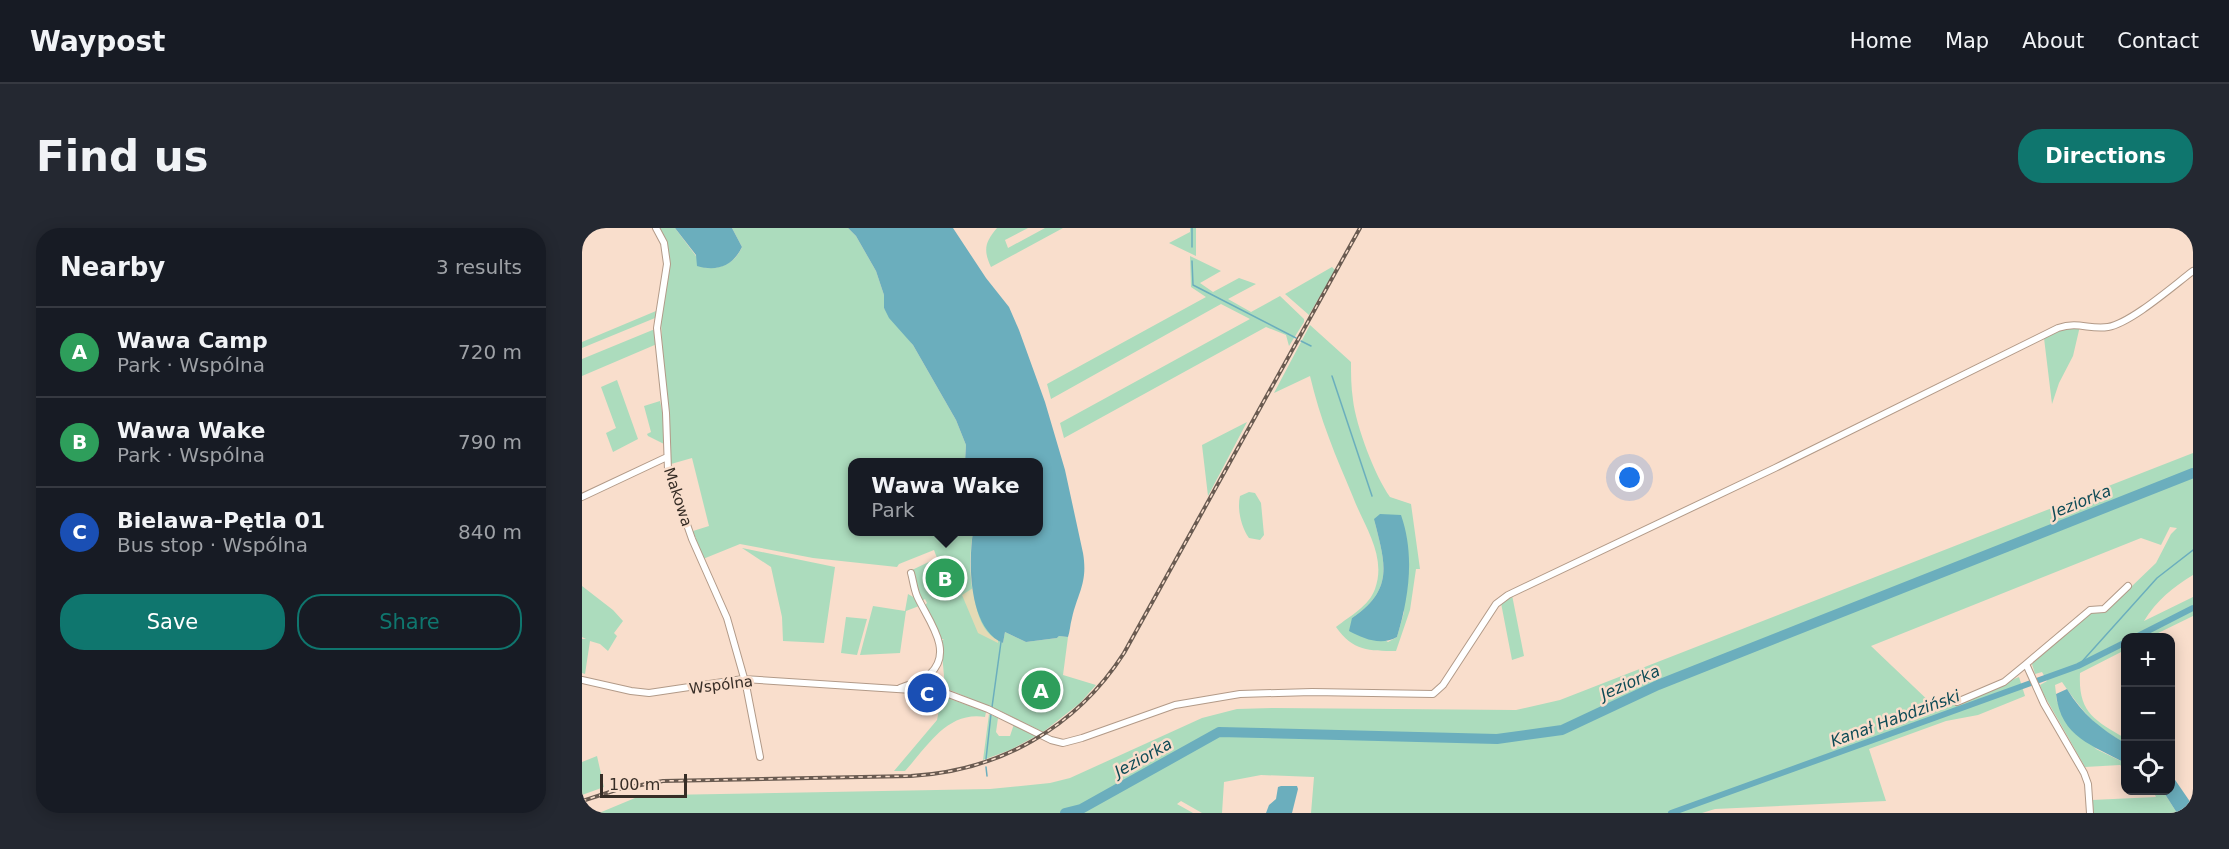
<!DOCTYPE html>
<meta charset="utf-8">
<style>
:root{--surface:#171b24;--page:#242831;--text:#f1f3f6;--muted:#9ea1a6;--line:#363941;--accent:#0f766e}
body{margin:0;font-family:"DejaVu Sans",sans-serif;background:var(--page);color:var(--text)}
.controls{position:absolute;right:18px;bottom:18px;display:grid;overflow:hidden;border-radius:12px;box-shadow:0 3px 15px #0003}
.controls button{width:54px;height:54px;display:grid;place-items:center;padding:0;border:0;border-bottom:2px solid var(--line);background:var(--surface);color:var(--text);font:30px sans-serif}
.scale{position:absolute;left:18px;bottom:15px;width:87px;box-sizing:border-box;padding-left:6px;border:3px solid #372d26;border-top:0;font-size:16px;line-height:21px;white-space:nowrap;color:#372d26;-webkit-text-stroke:4px #f9decc;paint-order:stroke}
.you{position:absolute;left:1048px;top:250px;width:21px;height:21px;margin:-15px;border:4px solid #fff;border-radius:50%;background:#1a73e8;box-shadow:0 0 0 9px #1a73e833}
.badge{display:grid;place-items:center;width:39px;height:39px;border-radius:50%;background:var(--accent);color:#fff;font-size:20px;font-weight:700}
.pin{position:absolute;translate:-50% -50%;border:3px solid #fff;box-shadow:0 2px 6px #0006}
.popup{position:absolute;left:266px;top:230px;width:195px;height:78px;box-sizing:border-box;display:grid;place-content:center;border-radius:12px;background:var(--surface);filter:drop-shadow(0 2px 4px #0005);font-size:20px;white-space:nowrap;color:var(--muted)}
.popup b{font-size:22px;color:var(--text)}
.popup::after{content:'';position:absolute;left:50%;top:100%;margin-left:-12px;border:12px solid transparent;border-top-color:var(--surface)}
.list{margin:0;padding:0;list-style:none}
h2{display:flex;justify-content:space-between;align-items:center;height:78px;margin:0;padding:0 24px;font-size:26px}
h2 small{font-size:20px;font-weight:400;color:var(--muted)}
.list li{display:grid;grid-template-columns:39px 1fr auto;gap:18px;align-items:center;box-sizing:border-box;height:90px;padding:0 24px;border-top:2px solid var(--line)}
.list b{display:block;font-size:22px;white-space:nowrap}
.list p{margin:0;font-size:20px;white-space:nowrap;color:var(--muted)}
.list em{font-size:20px;font-style:normal;color:var(--muted)}
.actions{display:flex;gap:12px;padding:18px 24px}
.actions a{flex:1;padding:14px 0;border:2px solid var(--accent);border-radius:24px;text-align:center;font-size:21px;color:var(--accent)}
.actions .main{background:var(--accent);color:#fff}
.icon{flex:none;width:33px;height:33px;fill:none;stroke:currentColor;stroke-width:2;stroke-linecap:round;stroke-linejoin:round}
.map{position:relative;flex:none;width:1611px;height:585px;overflow:hidden;border-radius:24px}
header{display:flex;align-items:center;gap:36px;box-sizing:border-box;height:84px;padding:0 30px;background:var(--surface);border-bottom:2px solid var(--line)}
header strong{font-size:28px}
nav{display:flex;gap:33px;margin-inline-start:auto;font-size:21px}
.intro{display:flex;align-items:center;justify-content:space-between;box-sizing:border-box;height:144px;padding:0 36px}
h1{margin:0;font-size:42px}
.button{padding:15px 27px;border-radius:24px;background:var(--accent);color:#fff;font-size:21px;font-weight:700}
main{display:flex;gap:36px;padding:0 36px}
aside{flex:1;background:var(--surface);border-radius:24px;box-shadow:0 3px 15px #0003}
.map>svg:first-child{display:block}
</style>
<header>
<strong>Waypost</strong>
<nav><a>Home</a><a>Map</a><a>About</a><a>Contact</a></nav>
</header>
<div class="intro"><h1>Find us</h1><a class="button">Directions</a></div>
<main>
<aside>
<h2>Nearby<small>3 results</small></h2>
<ul class="list">
<li><span class="badge" style="background:#2e9e5b">A</span><div><b>Wawa Camp</b><p>Park · Wspólna</p></div><em>720 m</em></li>
<li><span class="badge" style="background:#2e9e5b">B</span><div><b>Wawa Wake</b><p>Park · Wspólna</p></div><em>790 m</em></li>
<li><span class="badge" style="background:#1a4fb4">C</span><div><b>Bielawa-Pętla 01</b><p>Bus stop · Wspólna</p></div><em>840 m</em></li>
</ul>
<div class="actions"><a class="main">Save</a><a>Share</a></div>
</aside>
<div class="map">
<svg width="1611" height="585" viewBox="0 0 1611 585">
<rect width="100%" height="100%" fill="#f9decc"/>
<path fill="#acdcbd" fill-rule="evenodd" d="M77,0H93L123,40C140,41 153,35 160,19L150,0H266L274,8L294,43L302,67V80L331,117L374,192L384,217L383,234H270V304H391C385,340 387,392 421,415L423,404L444,414L475,410L477,408L486,409L481,447L514,457L498,475L461,504L418,483L363,460L359,413L362,411H359L341,379L345,375L343,371L340,373L330,342L355,330L352,322L317,336L315,339L231,330L158,316L121,331L111,303L127,298L110,230L89,236C89,188 81,141 79,94C77,54 99,43 77,0Z
M415,0H446L423,12L426,20L463,0H481L409,39C401,22 403,14 415,0Z
M608,0H614V28L587,15L608,4Z
M608,28L639,43L618,55L631,64L657,50L674,56L646,71L669,84L698,68L722,91V94L707,118L704,107L684,99L482,210L478,195L668,91L639,76L469,171L465,156L624,69L609,59Z
M750,39L753,42L727,87L703,66Z
M74,83L73,90L0,120V114Z
M728,97L769,134C769,146 769,159 771,172C774,198 793,248 808,269L829,276L838,341H834L828,382L814,423C787,423 771,423 754,399C768,388 787,378 793,361C805,328 782,298 771,269C763,249 754,230 747,210C739,189 733,169 728,148L692,165ZM792,291L822,384L815,409L806,414L770,390C813,361 803,335 792,291Z
M1498,98L1491,128L1477,155L1470,176L1462,110L1480,102Z
M73,101L75,116L0,148V131Z
M35,152L56,211L31,224L24,205L34,200L19,159Z
M78,173L83,198L82,216L66,208L65,206L69,204L62,178Z
M665,194L626,268L620,217Z
M1611,225V347C1590,360 1575,372 1562,393L1611,369V388L1568,409L1544,410L1543,422L1498,445C1496,484 1512,492 1543,510V515C1511,497 1501,484 1480,454L1473,457L1475,474L1514,521L1543,535V541L1538,537L1503,539L1462,467L1458,457L1465,453L1460,444L1453,446L1450,436L1508,385H1517L1524,383L1574,335L1589,306L1595,300L1588,299L1579,317L1559,310L1289,418L1352,478L1346,481L1349,484L1437,449L1443,468L1396,487L1364,493L1287,521L1304,573L1133,581L1120,585H729L732,549L679,547L642,554L640,585H620L599,573L595,576L611,585H17L53,570L81,567L408,561L468,555L488,550L620,490L655,481L692,480L934,482L978,472Z
M667,264L673,265L679,275L682,307L678,312L667,310C659,299 655,281 658,268Z
M160,320L253,339L242,415L201,413L200,389L189,339Z
M0,358L31,382L41,393L32,405L35,408L26,423L18,416L8,413L3,446L0,445V411H4L0,409Z
M326,366L333,370L337,378L324,383L318,425L278,427L291,378L323,383Z
M930,367L942,428L930,432L919,375Z
M264,389L285,391L275,427L259,425Z
M360,468L404,484L403,489C365,483 346,518 323,543H312L355,492Z
M407,486L416,490L414,504L417,508H428L432,496L456,507L428,522L401,532Z
M15,528L22,559L0,567V534Z
M1571,563H1581L1595,585H1511L1510,572L1574,569Z"/>
<path fill="#e4dab5" d="M391,360C394,379 397,403 416,412V415L396,405L380,367Z"/>
<path fill="#6baebd" d="M93,0H150L160,19C151,38 135,44 115,38L114,27Z
M266,0H371L404,50L427,79L437,102L463,174L483,242L501,325C506,355 496,364 490,390C488,397 488,403 486,409L477,408L475,410L444,414L423,404L421,415C387,401 386,336 391,304H456V234H383L384,217L374,192L331,117L307,90L302,80V67L294,43L274,8Z
M798,286L819,287C833,327 827,369 815,409C799,418 782,411 767,403L770,390C813,361 803,335 792,291Z
M1485,461C1500,486 1519,501 1543,515V535C1511,517 1479,510 1474,466Z
M1589,546L1611,578V585H1595L1581,563L1588,562Z
M699,558H715L716,561L710,585H684L687,577L694,571L696,559Z"/>
<g fill="none" stroke-linecap="round" stroke-linejoin="round">
<path stroke="#6baebd" stroke-width="1.5" d="M610,0V19
M610,33L611,57L714,110
M719,113L729,118
M750,148L790,268
M1496,438L1575,350L1611,322
M410,479L419,414
M404,531L409,486
M404,539L405,548"/>
<path stroke="#6baebd" stroke-width="6" d="M1552,410L1611,380
M1089,585L1496,438L1544,414"/>
<path stroke="#6baebd" stroke-width="10" d="M483,585L499,581L637,504L915,511L980,502L1076,457L1611,245"/>
<g stroke="#b29a88" stroke-width="8">
<path id="minor" d="M74,0L82,15L85,36L75,100L84,185L86,242L110,311L145,390L164,457L178,529
M0,269L85,229
M0,452L49,463L67,465L161,451L361,464L406,481L469,512L481,515L500,510L593,477L658,466L730,464L851,466L861,457L914,376L926,367L1193,240L1476,100C1497,93 1507,102 1526,99C1549,95 1591,58 1611,43
M318,460C328,456 341,453 348,446C373,423 345,391 335,368C332,361 331,352 329,345
M1375,474L1422,454L1444,436
M1508,585L1506,556L1502,545L1462,476L1444,436L1508,382L1522,381L1546,358"/>
</g>
<use href="#minor" stroke="#fff" stroke-width="6"/>
<g stroke="#6a5b51" stroke-width="4">
<path id="rail" d="M0,573L37,561L81,553L329,548C417,543 494,500 542,425L778,0"/>
</g>
<use href="#rail" stroke="#f9decc" stroke-width="1.5" stroke-dasharray="4.5" stroke-linecap="butt"/>
</g>
<g text-anchor="middle" stroke-width="5" stroke-linejoin="round" paint-order="stroke">
<g font-size="15" fill="#372d26" stroke="#f9decc">
<text transform="translate(96 269) rotate(72)" y="5">Makowa</text>
<text transform="translate(139 457) rotate(-7)" y="5">Wspólna</text>
</g>
<g font-size="16" font-style="italic" fill="#0e4b56" stroke="#f9decc">
<text transform="translate(1499 273) rotate(-22)" y="6">Jeziorka</text>
<text transform="translate(1048 454) rotate(-24)" y="6">Jeziorka</text>
<text transform="translate(1313 490) rotate(-20)" y="6">Kanał Habdziński</text>
<text transform="translate(561 529) rotate(-29)" y="6">Jeziorka</text>
</g>
</g>
</svg>
<div class="controls">
<button>+</button>
<button>−</button>
<button><svg class="icon" aria-label="locate" viewBox="0 0 24 24"><circle cx="12" cy="12" r="6"/><path d="M12 2v4M12 18v4M2 12h4M18 12h4"/></svg></button>
</div>
<div class="scale">100 m</div>
<div class="you"></div>
<div class="pin badge" style="left:459px;top:462px;background:#2e9e5b">A</div>
<div class="pin badge" style="left:363px;top:350px;background:#2e9e5b">B</div>
<div class="popup"><b>Wawa Wake</b>Park</div>
<div class="pin badge" style="left:345px;top:465px;background:#1a4fb4">C</div>
</div>
</main>
